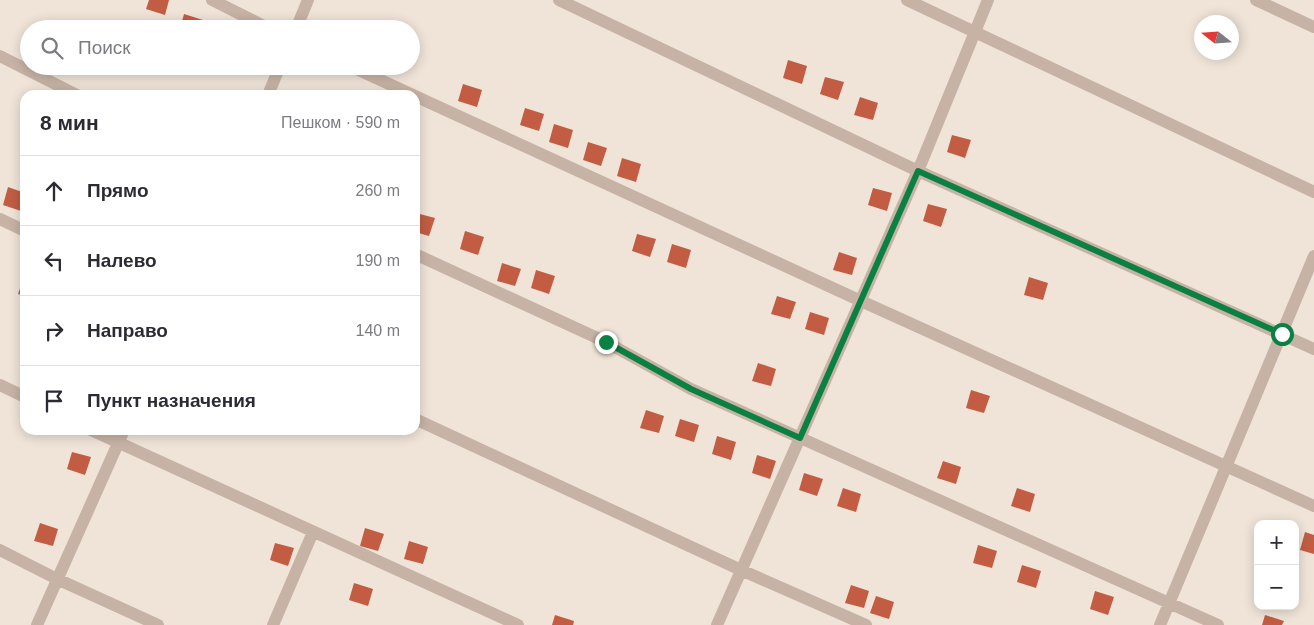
<!DOCTYPE html>
<html lang="ru">
<meta charset="utf-8">
<style>
:root{--surface:#fff;--page:#f2f2f3;--text:#2b2b33;--muted:#7c7c81;--line:#e1e1e2}
body{margin:0;font-family:Helvetica,sans-serif;background:var(--page);color:var(--text)}
.controls{position:absolute;right:15px;bottom:15px;display:grid;overflow:hidden;border-radius:10px;box-shadow:0 2px 12px #0003}
.controls button{width:45px;height:45px;display:grid;place-items:center;padding:0;border:0;border-bottom:1px solid var(--line);background:var(--surface);color:var(--text);font:25px sans-serif}
.compass{position:absolute;left:1194px;top:15px;width:45px;height:45px;border-radius:50%;background:var(--surface);box-shadow:0 2px 12px #0003;rotate:287deg}
.stop{position:absolute;width:15px;height:15px;margin:-11px;border:4px solid #0b8043;border-radius:50%;background:#fff}
.stop.end{background:#0b8043;border-color:#fff;box-shadow:0 1px 5px #0008}
.list{margin:0;padding:0;list-style:none}
h2{display:flex;justify-content:space-between;align-items:center;height:65px;margin:0;padding:0 20px;font-size:21px}
h2 small{font-size:16px;font-weight:400;color:var(--muted)}
.list li{display:grid;grid-template-columns:32px 1fr auto;gap:15px;align-items:center;box-sizing:border-box;height:70px;padding:0 20px;border-top:1px solid var(--line)}
.list b{display:block;font-size:19px;white-space:nowrap}
.list em{font-size:16px;font-style:normal;color:var(--muted)}
.icon{flex:none;width:28px;height:28px;fill:none;stroke:currentColor;stroke-width:2;stroke-linecap:round;stroke-linejoin:round}
.map{position:relative;flex:none;width:1314px;height:625px;overflow:hidden}
.search{position:absolute;background:var(--surface);box-shadow:0 2px 12px #0003;left:20px;top:20px;width:400px;height:55px;display:flex;align-items:center;gap:12px;box-sizing:border-box;padding:0 18px;border-radius:28px;color:var(--muted);font-size:19px}
.panel{position:absolute;background:var(--surface);box-shadow:0 2px 12px #0003;left:20px;top:90px;width:400px;height:345px;border-radius:15px}
.map>svg:first-child{display:block}
</style>
<div class="map">
<svg width="1314" height="625" viewBox="0 0 1314 625">
<rect width="100%" height="100%" fill="#f0e4d8"/>
<path fill="#c25d44" d="M149,0H169L165,15L146,9Z
M184,14L203,20L200,29H180Z
M208,25L219,28V29H206Z
M788,60L807,66L802,84L783,78Z
M825,77L844,82L838,100L820,94Z
M463,84L482,90L477,107L458,101Z
M860,97L878,103L873,120L854,115Z
M525,108L544,114L539,131L520,125Z
M554,124L573,130L568,148L549,142Z
M952,135L971,140L965,158L947,152Z
M588,142L607,148L601,166L583,160Z
M622,158L641,164L636,182L617,176Z
M8,187L25,193L21,211L3,205Z
M873,188L892,193L887,211L868,205Z
M928,204L947,209L941,227L923,221Z
M416,213L435,218L429,236L415,232Z
M465,231L484,237L478,255L460,249Z
M637,234L656,239L650,257L632,251Z
M672,244L691,250L686,268L667,262Z
M839,252L857,258L852,275L833,270Z
M502,263L521,269L515,286L497,281Z
M536,270L555,276L549,294L531,288Z
M25,274V296L18,294Z
M1029,277L1048,283L1043,300L1024,295Z
M777,296L796,302L790,319L771,314Z
M810,312L829,318L824,335L805,329Z
M758,363L776,369L771,386L752,381Z
M971,390L990,396L984,413L966,408Z
M646,410L664,416L659,433L640,428Z
M680,419L699,425L694,442L675,436Z
M717,436L736,442L731,460L712,454Z
M72,452L91,457L85,475L67,469Z
M757,455L776,461L770,479L752,473Z
M943,461L961,467L956,484L937,478Z
M804,473L823,479L817,496L799,490Z
M843,488L861,494L856,512L837,506Z
M1017,488L1035,494L1030,512L1011,506Z
M40,523L58,529L53,546L34,541Z
M365,528L384,534L378,551L360,546Z
M1305,532L1314,535V554L1300,550Z
M409,541L428,547L423,564L404,559Z
M275,543L294,548L288,566L270,560Z
M978,545L997,551L992,568L973,563Z
M1022,565L1041,571L1036,588L1017,582Z
M354,583L373,589L368,606L349,600Z
M851,585L869,591L864,608L845,603Z
M1095,591L1114,597L1108,615L1090,609Z
M876,596L894,602L889,619L870,613Z
M555,615L574,621L573,625H552Z
M1265,615L1284,621L1282,625H1262Z"/>
<g fill="none" stroke-linecap="round" stroke-linejoin="round">
<path stroke="#c7b3a5" stroke-width="12" d="M212,0L270,29
M559,0L918,171L1314,349
M907,0L1314,192
M1256,0L1314,27
M296,29L308,0
M0,56L77,95
M350,66L413,95
M268,95L280,66
M415,96L861,301L1314,506
M0,219L25,231
M415,254L606,342L691,389L1218,625
M0,385L25,397
M415,419L741,570L866,625
M91,430L518,625
M0,550L57,579L158,625
M37,625L124,430
M273,625L313,532
M717,625L918,171L988,0
M1160,625L1314,256"/>
</g>
<g fill="none" stroke-linecap="round" stroke-linejoin="round">
<path stroke="#0b8043" stroke-width="6" d="M606,342L691,389L800,438L918,171L1282,334"/>
</g>
</svg>
<div class="controls">
<button>+</button>
<button>−</button>
</div>
<svg class="compass" viewBox="-18 -18 36 36"><path d="M0-13l5 13h-10z" fill="#e53935"/><path d="M0 13l5-13h-10z" fill="#7c7c81"/></svg>
<div class="stop" style="left:1282px;top:334px"></div>
<div class="stop end" style="left:606px;top:342px"></div>
<div class="search"><svg class="icon" aria-label="search" viewBox="0 0 24 24"><circle cx="10" cy="10" r="6"/><path d="M15 15l6 6"/></svg>Поиск</div>
<section class="panel">
<h2>8 мин<small>Пешком · 590 m</small></h2>
<ul class="list">
<li><svg class="icon" aria-label="ahead" viewBox="0 0 24 24"><path d="M12 20V5M6 11l6-6 6 6"/></svg><div><b>Прямо</b></div><em>260 m</em></li>
<li><svg class="icon" aria-label="left" viewBox="0 0 24 24"><path d="M17 20v-9H6M10 6l-5 5 5 5"/></svg><div><b>Налево</b></div><em>190 m</em></li>
<li><svg class="icon" aria-label="right" viewBox="0 0 24 24"><path d="M7 20v-9h11M14 6l5 5-5 5"/></svg><div><b>Направо</b></div><em>140 m</em></li>
<li><svg class="icon" aria-label="arrive" viewBox="0 0 24 24"><path d="M6 21V4h12l-3 4 3 4H6"/></svg><div><b>Пункт назначения</b></div></li>
</ul>
</section>
</div>
